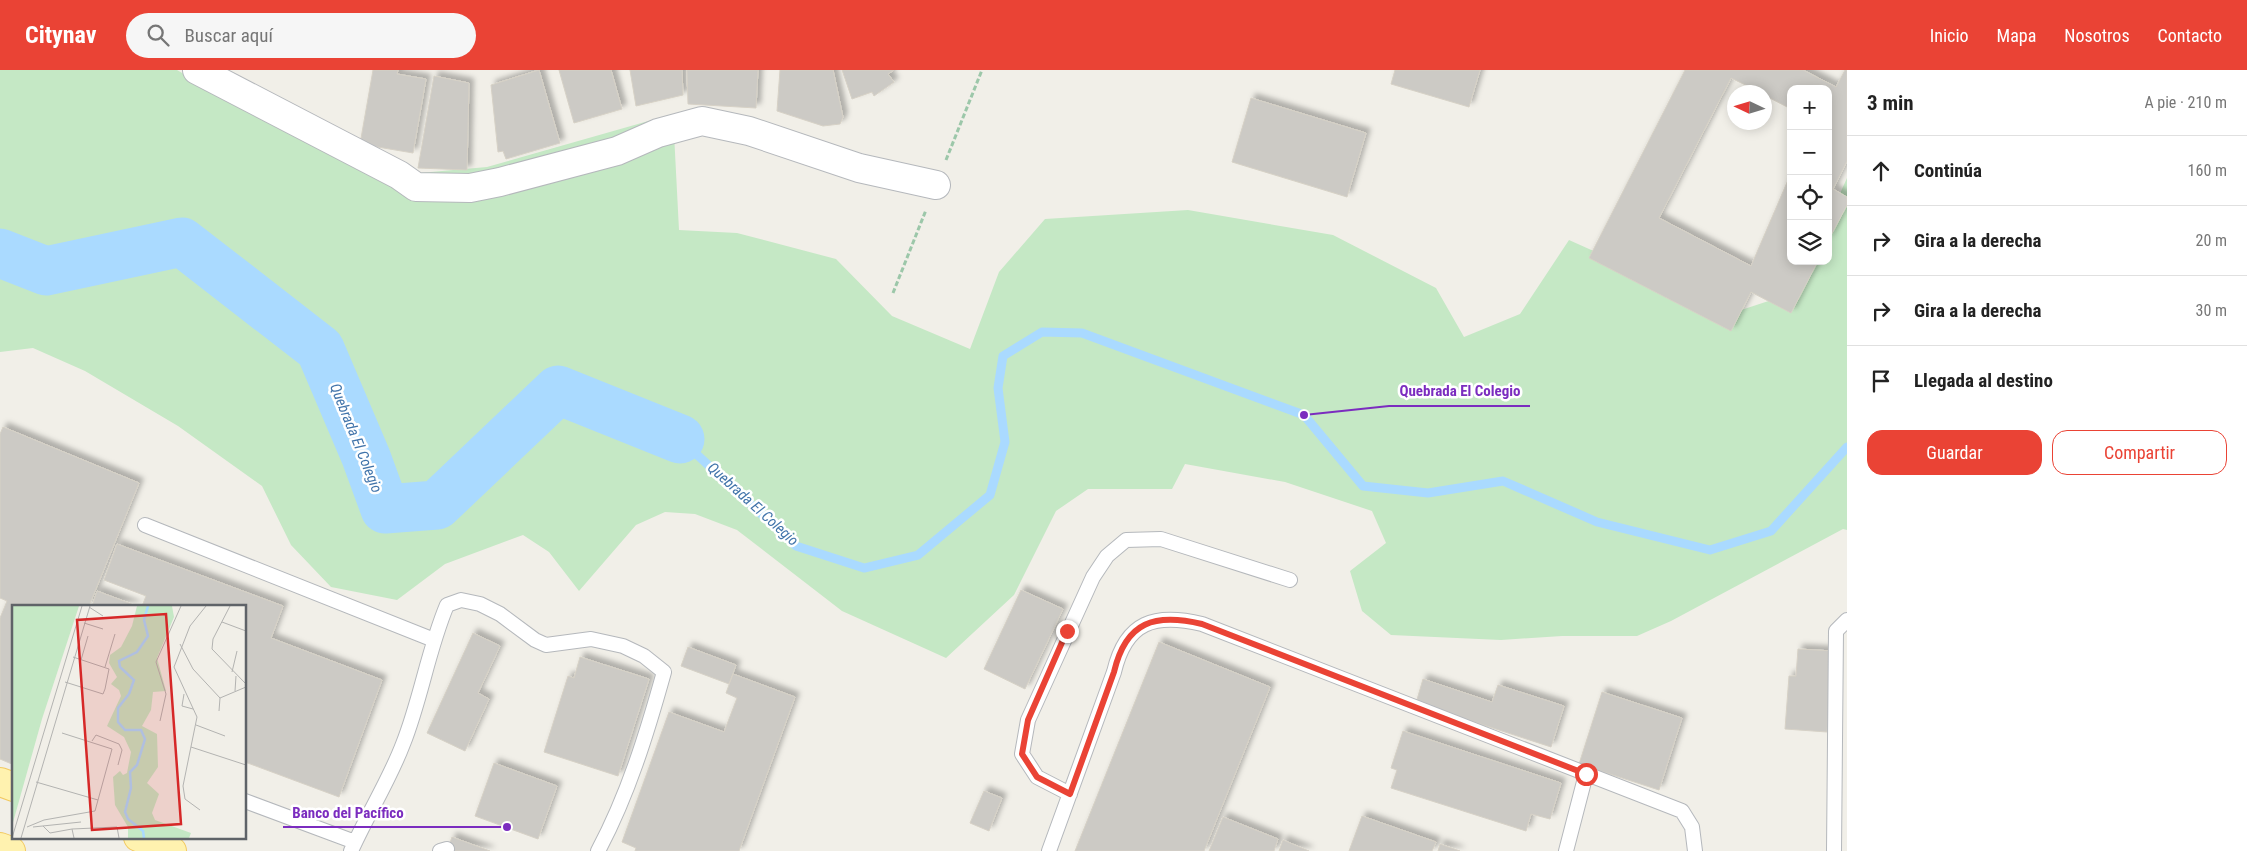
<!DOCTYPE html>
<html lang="es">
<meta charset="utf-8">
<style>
:root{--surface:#fff;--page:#f6f6f6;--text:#222;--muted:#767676;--line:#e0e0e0;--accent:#ea4335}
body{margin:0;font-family:"Roboto Condensed",sans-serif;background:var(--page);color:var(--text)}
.controls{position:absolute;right:15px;top:15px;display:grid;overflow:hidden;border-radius:10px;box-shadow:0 2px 12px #0003}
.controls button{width:45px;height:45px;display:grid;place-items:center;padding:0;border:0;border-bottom:1px solid var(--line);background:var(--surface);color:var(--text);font:25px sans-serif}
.compass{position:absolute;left:1727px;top:15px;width:45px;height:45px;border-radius:50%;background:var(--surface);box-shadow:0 2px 12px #0003;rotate:274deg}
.stop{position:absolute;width:15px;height:15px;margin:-11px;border:4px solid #ea4335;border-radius:50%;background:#fff}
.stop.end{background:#ea4335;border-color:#fff;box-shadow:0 1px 5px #0008}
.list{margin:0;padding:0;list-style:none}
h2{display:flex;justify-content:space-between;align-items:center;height:65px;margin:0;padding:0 20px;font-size:21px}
h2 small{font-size:16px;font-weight:400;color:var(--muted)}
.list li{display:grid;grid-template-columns:32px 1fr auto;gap:15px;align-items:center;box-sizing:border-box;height:70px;padding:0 20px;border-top:1px solid var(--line)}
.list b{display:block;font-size:19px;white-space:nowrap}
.list em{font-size:16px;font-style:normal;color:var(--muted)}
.actions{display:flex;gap:10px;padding:15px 20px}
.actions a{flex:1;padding:11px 0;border:1px solid var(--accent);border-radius:15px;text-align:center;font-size:18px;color:var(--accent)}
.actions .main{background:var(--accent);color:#fff}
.icon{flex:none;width:28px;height:28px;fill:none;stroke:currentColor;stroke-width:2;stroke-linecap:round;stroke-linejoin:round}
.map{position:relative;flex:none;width:1847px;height:781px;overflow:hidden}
header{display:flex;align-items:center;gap:30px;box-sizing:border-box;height:70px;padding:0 25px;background:var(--accent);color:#fff}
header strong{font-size:24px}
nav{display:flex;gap:28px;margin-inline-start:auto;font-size:18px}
.search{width:350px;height:45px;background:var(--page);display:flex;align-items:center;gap:12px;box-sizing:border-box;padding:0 18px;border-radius:28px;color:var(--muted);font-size:19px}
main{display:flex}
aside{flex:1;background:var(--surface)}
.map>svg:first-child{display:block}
</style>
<header>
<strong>Citynav</strong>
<div class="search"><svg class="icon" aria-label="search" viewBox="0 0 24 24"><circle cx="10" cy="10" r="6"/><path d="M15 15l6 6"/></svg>Buscar aquí</div>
<nav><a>Inicio</a><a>Mapa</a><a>Nosotros</a><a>Contacto</a></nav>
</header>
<main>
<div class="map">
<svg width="1847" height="781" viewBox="0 0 1847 781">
<defs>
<filter id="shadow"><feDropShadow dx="4.5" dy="-4.5" stdDeviation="2.5" flood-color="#0004"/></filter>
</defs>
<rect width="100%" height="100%" fill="#f1efe8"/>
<path fill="#c5e8c5" d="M0,0H177L235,34L386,106L487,97L673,44L679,160L737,163L836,189L892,246L970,279L999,202L1045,149L1188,140L1333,165L1436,218L1464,267L1520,244L1569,170L1732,243L1796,222L1810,191H1828V150L1847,108V460L1843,459L1671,551L1637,566H1562L1501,570L1391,565L1362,541L1350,501L1386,473L1372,441L1285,412L1185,394L1172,419H1088L1056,441L1014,525L946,588L842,541L737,460L695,444L665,442L636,455L579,521L549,482L523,465L445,494L397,530L331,517L291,475L262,416L178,356L85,301L33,278L0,282Z"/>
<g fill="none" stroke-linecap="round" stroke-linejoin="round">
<path stroke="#aadaff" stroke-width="9" d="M680,369L796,476L864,498L918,485L990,425L1005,372L998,318L1003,286L1042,262L1082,263L1304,345L1363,416L1428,423L1503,411L1597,452L1710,480L1771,461L1847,377"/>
<path stroke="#aadaff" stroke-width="49" d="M0,183L46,201L182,172L320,279L366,387L385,439L437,435L558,320L680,369"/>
</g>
<path fill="#cccac5" stroke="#d6d1c6" filter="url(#shadow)" d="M373,0H398L397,4L426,9L413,83L360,74Z
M539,0L560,73L506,89L503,81L498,82L491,15Z
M559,0H611L622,39L574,53Z
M630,0H682L683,25L636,36Z
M687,0H758L756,38L688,34Z
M780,0H833L843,47L840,54L823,56L777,41Z
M842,0H894L888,4L894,12L874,26L872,22L852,29Z
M1395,0H1480L1469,37L1391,14Z
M1685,0H1803L1836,17L1845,0H1847V91L1833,119L1847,127V135L1828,171V19H1791V39L1764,25V22H1760L1731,8L1659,148L1751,196L1791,103V191H1818L1791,243L1751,222L1731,261L1589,188Z
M434,6L469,13L467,100L418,98Z
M1251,28L1366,63L1347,127L1232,92Z
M3,357L139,413L89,536H14V695L0,689V548L7,531L0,528V364Z
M117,474L283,536L271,568L382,610L339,727L245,692V536H142L146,526L104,510Z
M1021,520L1063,539L1025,619L984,599Z
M97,521L137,536H92Z
M473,563L500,576L478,623L489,629L465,681L427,663Z
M1159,572L1270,617L1204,781H1075Z
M688,577L736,595L729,614L681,596Z
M1798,579L1833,581L1827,662L1785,659L1789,606H1796Z
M580,587L649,609L618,706L544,682L568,606L574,608Z
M733,604L795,627L739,781H635L636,778L622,772L669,642L724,662L737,628L726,623Z
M1423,609L1492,632L1498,615L1564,636L1551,677L1416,633Z
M1602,622L1682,648L1659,720L1579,694Z
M1403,661L1561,713L1550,749L1531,744L1526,761L1391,718L1397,700L1391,698Z
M494,693L557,716L538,769L475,746Z
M984,721L1002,728L989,761L970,753Z
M1362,746L1436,772L1432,781H1349Z
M1223,747L1278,769L1274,781H1209Z
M452,767L490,781H447Z
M1283,770L1309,781H1279Z
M1440,774L1460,781H1438Z"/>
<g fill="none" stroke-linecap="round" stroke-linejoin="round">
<g stroke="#b5b8bc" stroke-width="16">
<path id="lane" d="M145,455L434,570
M1070,724L1037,707L1022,684L1028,650L1093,507L1107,486L1126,470L1161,469L1290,510
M245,731L355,772
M351,781C367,745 389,711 403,674C421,629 428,580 447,535L461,530L480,534L500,544L535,570L546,575L591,569L623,576L644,586L664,602C647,663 628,725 598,781
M440,781L447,779
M1049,781L1114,602C1126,551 1155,543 1202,554L1682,741L1692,757L1695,781
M1566,781L1586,704
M1834,781L1836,561L1847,550"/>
</g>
<g stroke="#b5b8bc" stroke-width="30">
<path id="street" d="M197,0L399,105L416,117L470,118L500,112L617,81L658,63L702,51L749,61L859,98L936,115"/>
</g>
<g stroke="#f2c960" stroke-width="30">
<path id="primary" d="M0,712L14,717
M138,767L172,781
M0,777L11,781"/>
</g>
<path stroke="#9cc7a9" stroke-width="3" stroke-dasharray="5 2.5" stroke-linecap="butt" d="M946,90L982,0
M893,223L926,140"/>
<use href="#lane" stroke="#fff" stroke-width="14"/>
<use href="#street" stroke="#fff" stroke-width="28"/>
<use href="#primary" stroke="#fff2af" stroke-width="28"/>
</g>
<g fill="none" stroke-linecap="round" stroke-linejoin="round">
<path stroke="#ea4335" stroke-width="6" d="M1067,561L1028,650L1022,684L1037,707L1070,724L1114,602C1126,551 1155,543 1202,554L1586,704"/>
</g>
<g text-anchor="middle" stroke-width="5" stroke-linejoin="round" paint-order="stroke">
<g font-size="15" font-style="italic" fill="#4174aa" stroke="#fff">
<text transform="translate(356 368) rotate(68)" y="5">Quebrada El Colegio</text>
<text transform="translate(753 434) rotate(42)" y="5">Quebrada El Colegio</text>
</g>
</g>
<g transform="translate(12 535)">
<rect width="234" height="234" fill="#f1efe8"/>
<path d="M0,1H67L30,114L0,221ZM125,1H160L162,12L145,53L154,86L141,87L139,105L130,121L145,129L146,162L135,178L147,189L140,208L143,215L179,228L177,233H116V222L103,200L101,172L108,166L111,170L115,168L119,147L112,132L95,121L109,91L107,85L99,79L105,72L97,58L98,50L109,42L120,21Z" fill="#c5e8c5"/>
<path fill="none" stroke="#aadaff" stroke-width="2.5" d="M117,89L106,103V117L113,125H129L133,134L125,160L118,167L119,183L113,207L116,214L131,226L132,233M117,89L122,75L108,62L107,56L125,47L136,31L132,15L136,1"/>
<path fill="none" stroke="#b3b3b1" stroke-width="1" d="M218,1L201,34L200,44L234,79M77,2L91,11M210,17L234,26M72,18L91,24M168,39L181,64L208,93L207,106M69,55L76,31M93,62L103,29M220,67L225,46M53,77L91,89L93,84L97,64L61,52M223,86L224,71M172,89L170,101L181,104M208,93L234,82M148,116L154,89L144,57L169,1M184,120L213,131M80,136L84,130L107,139L110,145L106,160M179,142L234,160M24,177L86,195M188,205L173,194L171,181L185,112L162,62L178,21L194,1M31,221L38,228L60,224L62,233M15,222L32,215L83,206L100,144L50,128M21,222L69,217M60,224L105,222L107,233M0,233L70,1M9,233L78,1"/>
<path fill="#d62828" fill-opacity="0.15" stroke="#d62828" stroke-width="2.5" d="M154,9L169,219L80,225L65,15Z"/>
<rect width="234" height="234" fill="none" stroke="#5f6368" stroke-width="2.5"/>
</g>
<path fill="none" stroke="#7b2cbf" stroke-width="2" d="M1304 345L1389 336H1530M507 757L414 757H283"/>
<g fill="#7b2cbf" stroke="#fff" stroke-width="2">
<circle cx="1304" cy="345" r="5"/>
<circle cx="507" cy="757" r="5"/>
</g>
<g font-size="15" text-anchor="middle" font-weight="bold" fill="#7b2cbf" stroke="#fff" stroke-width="5" stroke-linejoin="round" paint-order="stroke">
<text x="1460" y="326">Quebrada El Colegio</text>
<text x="348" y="748">Banco del Pacífico</text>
</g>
</svg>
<div class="controls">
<button>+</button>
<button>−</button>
<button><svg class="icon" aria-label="locate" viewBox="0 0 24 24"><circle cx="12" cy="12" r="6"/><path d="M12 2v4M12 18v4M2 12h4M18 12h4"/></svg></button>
<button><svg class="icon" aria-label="layers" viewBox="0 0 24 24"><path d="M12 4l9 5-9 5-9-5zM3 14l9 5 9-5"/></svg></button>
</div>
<svg class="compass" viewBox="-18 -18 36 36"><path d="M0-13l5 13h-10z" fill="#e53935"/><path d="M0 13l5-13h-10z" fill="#767676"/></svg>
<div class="stop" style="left:1586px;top:704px"></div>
<div class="stop end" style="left:1067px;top:561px"></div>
</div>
<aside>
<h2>3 min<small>A pie · 210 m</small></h2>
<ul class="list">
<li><svg class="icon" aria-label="ahead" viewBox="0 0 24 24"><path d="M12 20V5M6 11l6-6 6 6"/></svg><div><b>Continúa</b></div><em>160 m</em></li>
<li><svg class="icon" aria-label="right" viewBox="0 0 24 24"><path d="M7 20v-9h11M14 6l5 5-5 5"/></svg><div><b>Gira a la derecha</b></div><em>20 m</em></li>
<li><svg class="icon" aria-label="right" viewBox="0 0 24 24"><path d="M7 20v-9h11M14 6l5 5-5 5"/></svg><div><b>Gira a la derecha</b></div><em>30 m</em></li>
<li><svg class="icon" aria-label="arrive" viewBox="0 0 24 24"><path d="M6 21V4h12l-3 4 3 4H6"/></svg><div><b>Llegada al destino</b></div></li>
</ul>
<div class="actions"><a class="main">Guardar</a><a>Compartir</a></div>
</aside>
</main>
